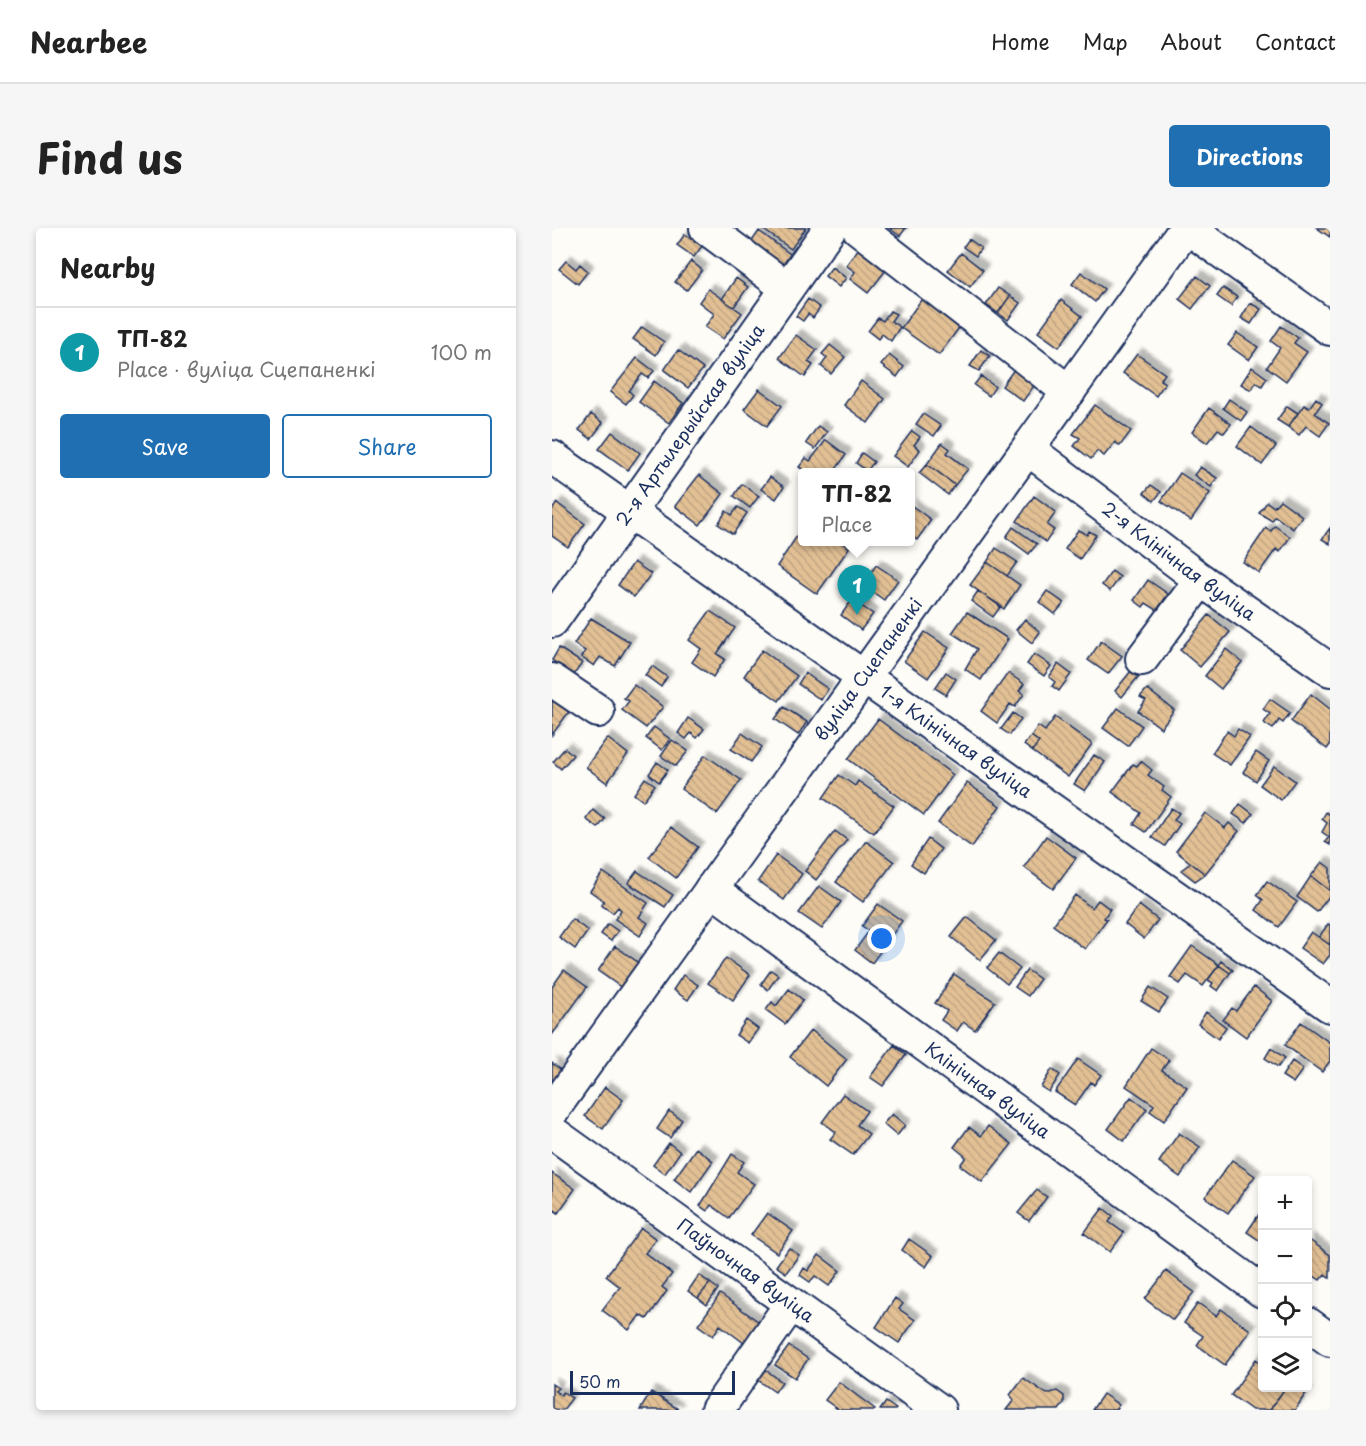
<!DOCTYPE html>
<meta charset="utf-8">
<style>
:root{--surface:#fff;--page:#f6f6f6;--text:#222;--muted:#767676;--line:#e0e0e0;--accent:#1f6fb2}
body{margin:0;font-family:"Playpen Sans",sans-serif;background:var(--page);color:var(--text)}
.controls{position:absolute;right:18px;bottom:18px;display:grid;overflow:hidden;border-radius:6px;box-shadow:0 3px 9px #0003}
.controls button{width:54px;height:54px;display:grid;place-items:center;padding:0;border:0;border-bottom:2px solid var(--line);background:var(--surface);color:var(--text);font:30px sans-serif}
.scale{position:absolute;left:18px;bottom:15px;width:165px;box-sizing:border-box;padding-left:6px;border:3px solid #1b2f5e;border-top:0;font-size:16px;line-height:21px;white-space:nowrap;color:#1b2f5e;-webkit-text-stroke:4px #fdfcf7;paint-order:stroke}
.you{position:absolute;left:330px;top:711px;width:21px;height:21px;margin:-15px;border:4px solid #fff;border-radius:50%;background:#1a73e8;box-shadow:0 0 0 9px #1a73e833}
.badge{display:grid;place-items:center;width:39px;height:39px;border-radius:50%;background:var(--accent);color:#fff;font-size:20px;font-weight:700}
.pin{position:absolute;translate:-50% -50px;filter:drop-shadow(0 2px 3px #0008)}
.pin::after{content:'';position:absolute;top:32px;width:21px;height:18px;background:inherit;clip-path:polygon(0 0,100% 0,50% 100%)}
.popup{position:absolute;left:246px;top:240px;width:117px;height:78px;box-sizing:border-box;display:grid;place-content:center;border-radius:6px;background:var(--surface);filter:drop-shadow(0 2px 4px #0005);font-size:20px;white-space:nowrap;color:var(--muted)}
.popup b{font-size:22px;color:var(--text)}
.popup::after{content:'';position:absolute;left:50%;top:100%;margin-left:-12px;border:12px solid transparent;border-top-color:var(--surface)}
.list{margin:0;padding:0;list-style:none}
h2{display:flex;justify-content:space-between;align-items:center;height:78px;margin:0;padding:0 24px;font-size:26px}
h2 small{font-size:20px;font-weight:400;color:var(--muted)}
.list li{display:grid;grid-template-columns:39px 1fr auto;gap:18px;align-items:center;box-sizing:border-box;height:90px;padding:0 24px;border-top:2px solid var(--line)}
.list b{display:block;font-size:22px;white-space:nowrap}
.list p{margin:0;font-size:20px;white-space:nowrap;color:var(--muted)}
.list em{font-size:20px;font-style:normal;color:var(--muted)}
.actions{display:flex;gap:12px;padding:18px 24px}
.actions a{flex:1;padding:14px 0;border:2px solid var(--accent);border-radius:6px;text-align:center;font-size:21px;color:var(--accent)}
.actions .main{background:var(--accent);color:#fff}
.icon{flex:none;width:33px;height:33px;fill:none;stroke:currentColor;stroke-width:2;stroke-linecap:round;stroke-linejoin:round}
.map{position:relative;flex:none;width:778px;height:1182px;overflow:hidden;border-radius:6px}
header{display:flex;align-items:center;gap:36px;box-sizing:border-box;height:84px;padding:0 30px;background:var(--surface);border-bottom:2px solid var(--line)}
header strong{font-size:28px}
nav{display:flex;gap:33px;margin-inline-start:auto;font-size:21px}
.intro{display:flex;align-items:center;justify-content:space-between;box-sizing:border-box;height:144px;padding:0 36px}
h1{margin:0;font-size:42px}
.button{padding:15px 27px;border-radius:6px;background:var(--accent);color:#fff;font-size:21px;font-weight:700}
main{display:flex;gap:36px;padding:0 36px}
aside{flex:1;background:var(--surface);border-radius:6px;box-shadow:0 3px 9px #0003}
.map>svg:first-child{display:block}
</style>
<header>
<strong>Nearbee</strong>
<nav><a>Home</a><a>Map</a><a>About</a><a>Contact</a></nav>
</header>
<div class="intro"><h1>Find us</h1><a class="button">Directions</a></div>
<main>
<aside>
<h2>Nearby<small></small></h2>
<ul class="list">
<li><span class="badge" style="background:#0f9aa8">1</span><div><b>ТП-82</b><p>Place · вуліца Сцепаненкі</p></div><em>100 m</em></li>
</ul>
<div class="actions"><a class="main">Save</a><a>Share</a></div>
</aside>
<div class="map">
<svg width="778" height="1182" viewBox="0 0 778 1182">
<defs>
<pattern id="building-back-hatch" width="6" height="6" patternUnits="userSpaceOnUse" patternTransform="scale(1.5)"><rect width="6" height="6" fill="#e2c094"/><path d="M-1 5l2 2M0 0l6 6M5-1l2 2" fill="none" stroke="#c1a582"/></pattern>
<filter id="shadow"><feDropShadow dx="5.5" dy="-5.5" stdDeviation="1.5" flood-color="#0004"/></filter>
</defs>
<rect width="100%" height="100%" fill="#fdfcf7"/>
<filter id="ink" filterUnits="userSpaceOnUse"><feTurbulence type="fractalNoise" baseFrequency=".0167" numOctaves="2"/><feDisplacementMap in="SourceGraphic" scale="12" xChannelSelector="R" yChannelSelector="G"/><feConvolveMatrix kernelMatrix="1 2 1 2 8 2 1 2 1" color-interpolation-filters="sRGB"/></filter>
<g filter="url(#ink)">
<path fill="url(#building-back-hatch)" stroke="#1b2f5e" stroke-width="1.5" filter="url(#shadow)" d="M209,0H254L239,21Z
M337,0H354L348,8Z
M765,0H778V9Z
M207,3L242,29L231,44L196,19Z
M133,6L150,18L142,29L125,17Z
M417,11L429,20L424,28L411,19Z
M307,20L334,42L316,65L298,51L303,44L294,37Z
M409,25L431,42L418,59L396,42Z
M14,33L24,41L28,36L36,43L26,56L7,41Z
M139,33L150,42L135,62L123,54Z
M280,39L294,50L287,59L273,48Z
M529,44L552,61L543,74L520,56Z
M645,48L658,58L640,81L627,71Z
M184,50L196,59L182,79L170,71Z
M446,60L458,68L446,85L434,77Z
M671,60L685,69L679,78L665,68Z
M156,61L190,85L171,111L153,99L162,86L147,74Z
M374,65L409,97L387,127L349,100Z
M458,68L468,75L456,92L446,85Z
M256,71L268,80L261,90L256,86L251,93L244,88Z
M509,72L530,88L507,119L486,104Z
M698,75L709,81L699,96L689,90Z
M338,83L344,86L339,93L348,99L339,113L330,106L326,111L316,103L326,90L331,93Z
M729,98L746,110L742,115L755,124L734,153L715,139L728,120L719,113Z
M90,99L112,114L104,127L81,111Z
M685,105L706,119L697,132L676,117Z
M244,107L265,122L256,134L261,137L253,149L227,130Z
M278,117L293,129L279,146L269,138L275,130L270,126Z
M126,122L151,141L136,160L112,142Z
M429,122L438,128L427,143L418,138Z
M585,126L613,146L608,152L613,155L604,168L571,145Z
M337,127L352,139L345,149L329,137Z
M85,130L102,143L96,150L90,146L77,163L81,167L74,176L58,164Z
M700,139L715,150L710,158L704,154L699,162L689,156Z
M463,140L484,155L471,173L450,158Z
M429,148L443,159L437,168L422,157Z
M102,153L131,175L117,195L87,174Z
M309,153L333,171L316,195L292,177Z
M207,161L230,178L215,198L192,181Z
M764,170L770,175L763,185L777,195L768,208L754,198L747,207L736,199L752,177L757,180Z
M677,171L695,184L689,193L671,180Z
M543,177L579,203L568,218L563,214L552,228L545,223L539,231L522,218L528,210L521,206Z
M735,178L746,185L736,199L725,192Z
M657,180L679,196L672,205L666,201L655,215L640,204Z
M39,186L51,195L39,211L27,202Z
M371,186L389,198L382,208L364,196Z
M266,198L275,204L263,221L254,215Z
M699,199L724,218L710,237L685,218Z
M360,203L368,209L362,217L368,222L356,239L341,228Z
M60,204L88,225L76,242L47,221Z
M274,212L294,227L282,244H255L247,239L254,230L258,233Z
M390,215L398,221L395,225L416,241L403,257L375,236Z
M310,225L322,234L315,243L304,235Z
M375,236L403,257L396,267L367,245Z
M648,239L665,250L659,259L642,247Z
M628,245L658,265L639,293L609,273Z
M147,247L171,266L148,297L123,278Z
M218,249L232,259L224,271L209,261Z
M190,256L207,268L198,280L182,268Z
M599,257L609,264L602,273L592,265Z
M482,268L504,284L495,297L502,302L494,314L465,293Z
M728,272L750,288L741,301L723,288L720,293L707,285L715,274L722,279Z
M5,275L33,296L16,319L0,308V282Z
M359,277L379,292L365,312L359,308Z
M186,279L195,285L181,306L166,296L174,283L180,287Z
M723,298L738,309L728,324L724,321L707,345L691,334L714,300L719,303Z
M251,299V314H289L297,320L265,366L225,338Z
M461,299L485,316L477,326L454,309Z
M778,300V316L770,311Z
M526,302L535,307L537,303L544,307L528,331L513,321Z
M444,320L465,334L455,348L435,334Z
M82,334L99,346L82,369L66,357Z
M435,334L468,357L452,381L418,357Z
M324,337L346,352L332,372L311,357Z
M560,343L568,349L558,363L550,357Z
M596,352L616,366L605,382L594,375L591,379L582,372Z
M426,363L449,378L441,389L419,373Z
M495,363L512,375L503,386L487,374Z
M300,372L321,386L309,402L289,387Z
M158,383L183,400L165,426L173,431L161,449L140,434L149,421L137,412Z
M415,384L456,411L429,452L413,441L425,421L400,405Z
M657,387L678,404L648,439L628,422Z
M39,390L78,414L63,438L48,429L42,438L29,429L33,423L22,416Z
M473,391L488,404L480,415L464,402Z
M373,404L397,420L376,450L352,433Z
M549,413L570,428L556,446L536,432Z
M7,420L30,435L22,447L0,432Z
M674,421L690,434L669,461L653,448Z
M210,422L245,448L227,473L192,448Z
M482,426L499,438L492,448L475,436Z
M506,436L519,446L507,463L500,458L503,454L497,449Z
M100,438L115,449L109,459L93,447Z
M579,443L586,449L570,469L563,463Z
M394,444L404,451L394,467L383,460Z
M253,445L276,461L269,472L246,456Z
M456,445L472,456L467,463L472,466L463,479L458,476L445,495L429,483Z
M82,457L111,479L94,500L70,482L77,473L72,470Z
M595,461L622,482L609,500L586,483L594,472L588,469Z
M759,466L778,481V517L775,521L739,493Z
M0,468L19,481L0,507Z
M718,471L738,485L731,495L727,492L721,501L712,495L718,486L711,481Z
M232,479L255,494L246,507L223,491Z
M566,480L590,498L576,518L551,500Z
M461,485L469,491L458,507L449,501Z
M503,489L540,516L516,549L480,523L487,514L479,508L486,498L493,503Z
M136,490L152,501L145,510L139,505L134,511L126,505Z
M326,491L401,547L372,587L296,531Z
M102,499L118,511L110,522L94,510Z
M686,501L698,509L678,537L660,525L675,503L682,508Z
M190,505L210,519L199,534L179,521Z
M479,508L487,514L480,523L472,517Z
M55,510L76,526L55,555L34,539Z
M120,512L136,523L124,538L109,528Z
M13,520L21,527L9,541L1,534Z
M704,524L717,533L704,553L691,544Z
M153,527L189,552L165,586L129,561Z
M542,527L553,534L533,563L522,556Z
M589,533L600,542L596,547L612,559L610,562L619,569L594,604L582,596L589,585L560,564L581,536L585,538Z
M105,534L116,542L107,554L97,546Z
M722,538L743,553L729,572L708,557Z
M287,547L303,558L306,553L342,578L322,605L271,570Z
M93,550L103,557L91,573L82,566Z
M415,555L448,578L420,619L386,595Z
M688,576L701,586L694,595L681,586Z
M619,580L627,585L622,592L628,596L613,618L600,609Z
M41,582L53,591L46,600L34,591Z
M774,584L778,587V617L773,614L777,609L770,604L775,595L770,591Z
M653,585L673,600L677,595L687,603L653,646L624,623Z
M119,599L146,619L124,650L97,629Z
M283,603L295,612L264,652L253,643Z
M494,608L524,630L501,661L472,639Z
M376,611L389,621L372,645L359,636Z
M314,613L342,634L311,674L284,654Z
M224,627L250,646L232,672L206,653Z
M770,634L778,640V663L759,648Z
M639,635L653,646L643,653L629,642Z
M85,643L121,667L113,679L76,655Z
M51,644L96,675L87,689L96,695L88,708L63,691L69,682L66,679L61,685L49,677L52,673L38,663Z
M759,648L778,663V667L765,684L745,669Z
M715,653L745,674L727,699L704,682L711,672L705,667Z
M267,658L289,674L270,701L247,685Z
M523,667L540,680L546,672L558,681L552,690L555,691L533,721L501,697Z
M326,676L350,693L320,735L303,722L317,703L310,698Z
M587,677L606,692L592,711L573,696Z
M415,689L444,712L428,732L399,709Z
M20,691L36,703L23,721L7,709Z
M56,696L66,703L59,713L49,706Z
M776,696L778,697V717L767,709Z
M759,704L778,717V727L771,736L748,720Z
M63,718L87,735L70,760L46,743Z
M640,718L667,737L651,758L635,747L628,756L618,749Z
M447,725L468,741L455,756L435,740Z
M174,730L198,747L181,772L156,755Z
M669,733L681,742L678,745L667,737Z
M667,737L678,745L666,763L659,758L661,755L656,752Z
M12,742L35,759L0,807V759Z
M219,742L226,747L216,762L209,756Z
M475,742L488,751L476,768L463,759Z
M402,746L443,774L423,802L411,794L405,803L389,792L395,783L383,775Z
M131,747L146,757L136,772L121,762Z
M598,759L616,771L607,784L589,773Z
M702,759L720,773L694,809L671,792L680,780L684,783Z
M237,761L251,772L233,796L214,782L220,774L224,778Z
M654,784L674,799L666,811L646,796Z
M194,792L206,801L196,815L184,807Z
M749,794L778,815V833L770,844L733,817Z
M259,802L295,831L274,858L238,829Z
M342,817L354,827L331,858L318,849Z
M599,820L617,832L610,842L635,859L612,893L598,883L602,877L574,858Z
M719,820L733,830L726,839L713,830Z
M526,831L549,847L542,857L539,854L523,877L503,864Z
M740,833L751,841L741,855L730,848Z
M0,835L9,842L1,853H0Z
M500,841L508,847L497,864L489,859Z
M53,859L71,872L51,901L33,888Z
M291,866L315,883L305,897L317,906L301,927L278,911L284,904L270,894Z
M579,869L595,881L572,913L556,901Z
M117,883L130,892L118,910L105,901Z
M340,886L353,897L345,908L331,896Z
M436,898L460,916L430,954L408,937L414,929L402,919L417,899L429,908Z
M627,905L648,919L628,949L607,934Z
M117,915L128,924L113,946L101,937Z
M144,920L161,933L139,964L122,951Z
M180,926L192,934L185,944L202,956L177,990L159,977L155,983L148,978Z
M680,932L703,948L676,985L653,969Z
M0,945L23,961L6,985L3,982L0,985Z
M485,962L495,969L477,993L466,985Z
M551,980L561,988L557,994L572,1005L558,1024L532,1005Z
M710,982V1014L695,1004Z
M215,985L241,1003L225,1025L199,1007Z
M89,1000L104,1011L93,1025L120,1046L110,1059L115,1063L95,1091L88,1087L77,1102L50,1082L68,1059L54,1048Z
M357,1011L381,1028L374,1039L350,1022Z
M756,1011L778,1027V1050L773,1046L768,1052L756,1044Z
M237,1020L247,1027L234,1045L224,1038Z
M267,1027L288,1043L277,1058L263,1048L258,1054L248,1047L252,1040L256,1043Z
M614,1043L642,1064L621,1092L593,1071Z
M147,1047L158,1055L146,1070L136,1063Z
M158,1055L166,1061L155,1077L146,1070Z
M168,1066L207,1094L192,1115L168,1097L161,1108L146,1097Z
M343,1070L351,1076L347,1081L363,1092L347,1115L324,1099Z
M646,1075L664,1088L669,1081L698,1102L673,1137L645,1117L651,1108L632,1095Z
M237,1118L256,1131L243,1150L223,1137Z
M704,1131L710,1136V1160H733L718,1182H700L679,1167Z
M214,1142L230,1154L223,1164L206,1152Z
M471,1150L495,1166L505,1163L512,1168V1175L507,1182H454L462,1172L458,1167Z
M287,1154L323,1181L322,1182H287L273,1172Z
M0,1156L6,1160L3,1163L9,1167L11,1164L20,1170L11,1182L0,1181Z
M733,1160H745L754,1165L743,1182H718Z
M99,1164L126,1181L125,1182H88Z
M551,1166L567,1177L563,1182H540Z
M334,1174L344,1181L343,1182H328Z"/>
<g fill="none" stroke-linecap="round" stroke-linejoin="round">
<g stroke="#1b2f5e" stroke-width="36">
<g id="minor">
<path d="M154,0L235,60"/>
<path d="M306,0L517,164"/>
<path d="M636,0L778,101"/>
<path id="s1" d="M476,221L649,352L778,442"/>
<path id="s2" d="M0,229L778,778"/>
<path id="s3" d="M0,393L278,0"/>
<path d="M590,431L649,352"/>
<path d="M0,452L46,483"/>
<path id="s4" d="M159,661L710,1063"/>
<path id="s5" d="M0,883L634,0"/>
<path id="s6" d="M0,904L387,1182"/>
<path d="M756,1096L778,1112"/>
<path d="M165,1182L239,1076"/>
</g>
</g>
<use href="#minor" stroke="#fdfcf7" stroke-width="32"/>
</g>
</g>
<g text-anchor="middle" stroke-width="4.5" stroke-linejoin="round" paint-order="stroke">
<g font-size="18" fill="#1b2f5e" stroke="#fdfcf7">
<text dy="6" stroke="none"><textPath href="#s3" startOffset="240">2-я Артылерыйская вуліца</textPath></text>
<text dy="6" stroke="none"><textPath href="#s1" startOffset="188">2-я Клінічная вуліца</textPath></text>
<text dy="6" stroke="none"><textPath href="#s5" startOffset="543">вуліца Сцепаненкі</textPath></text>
<text dy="6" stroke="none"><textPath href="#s2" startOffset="494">1-я Клінічная вуліца</textPath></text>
<text dy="6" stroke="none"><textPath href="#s4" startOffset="342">Клінічная вуліца</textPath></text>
<text dy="6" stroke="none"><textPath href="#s6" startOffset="238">Паўночная вуліца</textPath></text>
</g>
</g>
</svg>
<div class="controls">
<button>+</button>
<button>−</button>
<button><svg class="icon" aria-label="locate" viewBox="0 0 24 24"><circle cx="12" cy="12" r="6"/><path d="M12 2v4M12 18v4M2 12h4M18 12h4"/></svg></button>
<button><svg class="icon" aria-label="layers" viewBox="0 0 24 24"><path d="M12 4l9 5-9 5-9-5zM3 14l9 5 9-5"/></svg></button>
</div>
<div class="scale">50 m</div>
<div class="you"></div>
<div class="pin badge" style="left:305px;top:387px;background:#0f9aa8">1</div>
<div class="popup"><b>ТП-82</b>Place</div>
</div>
</main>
